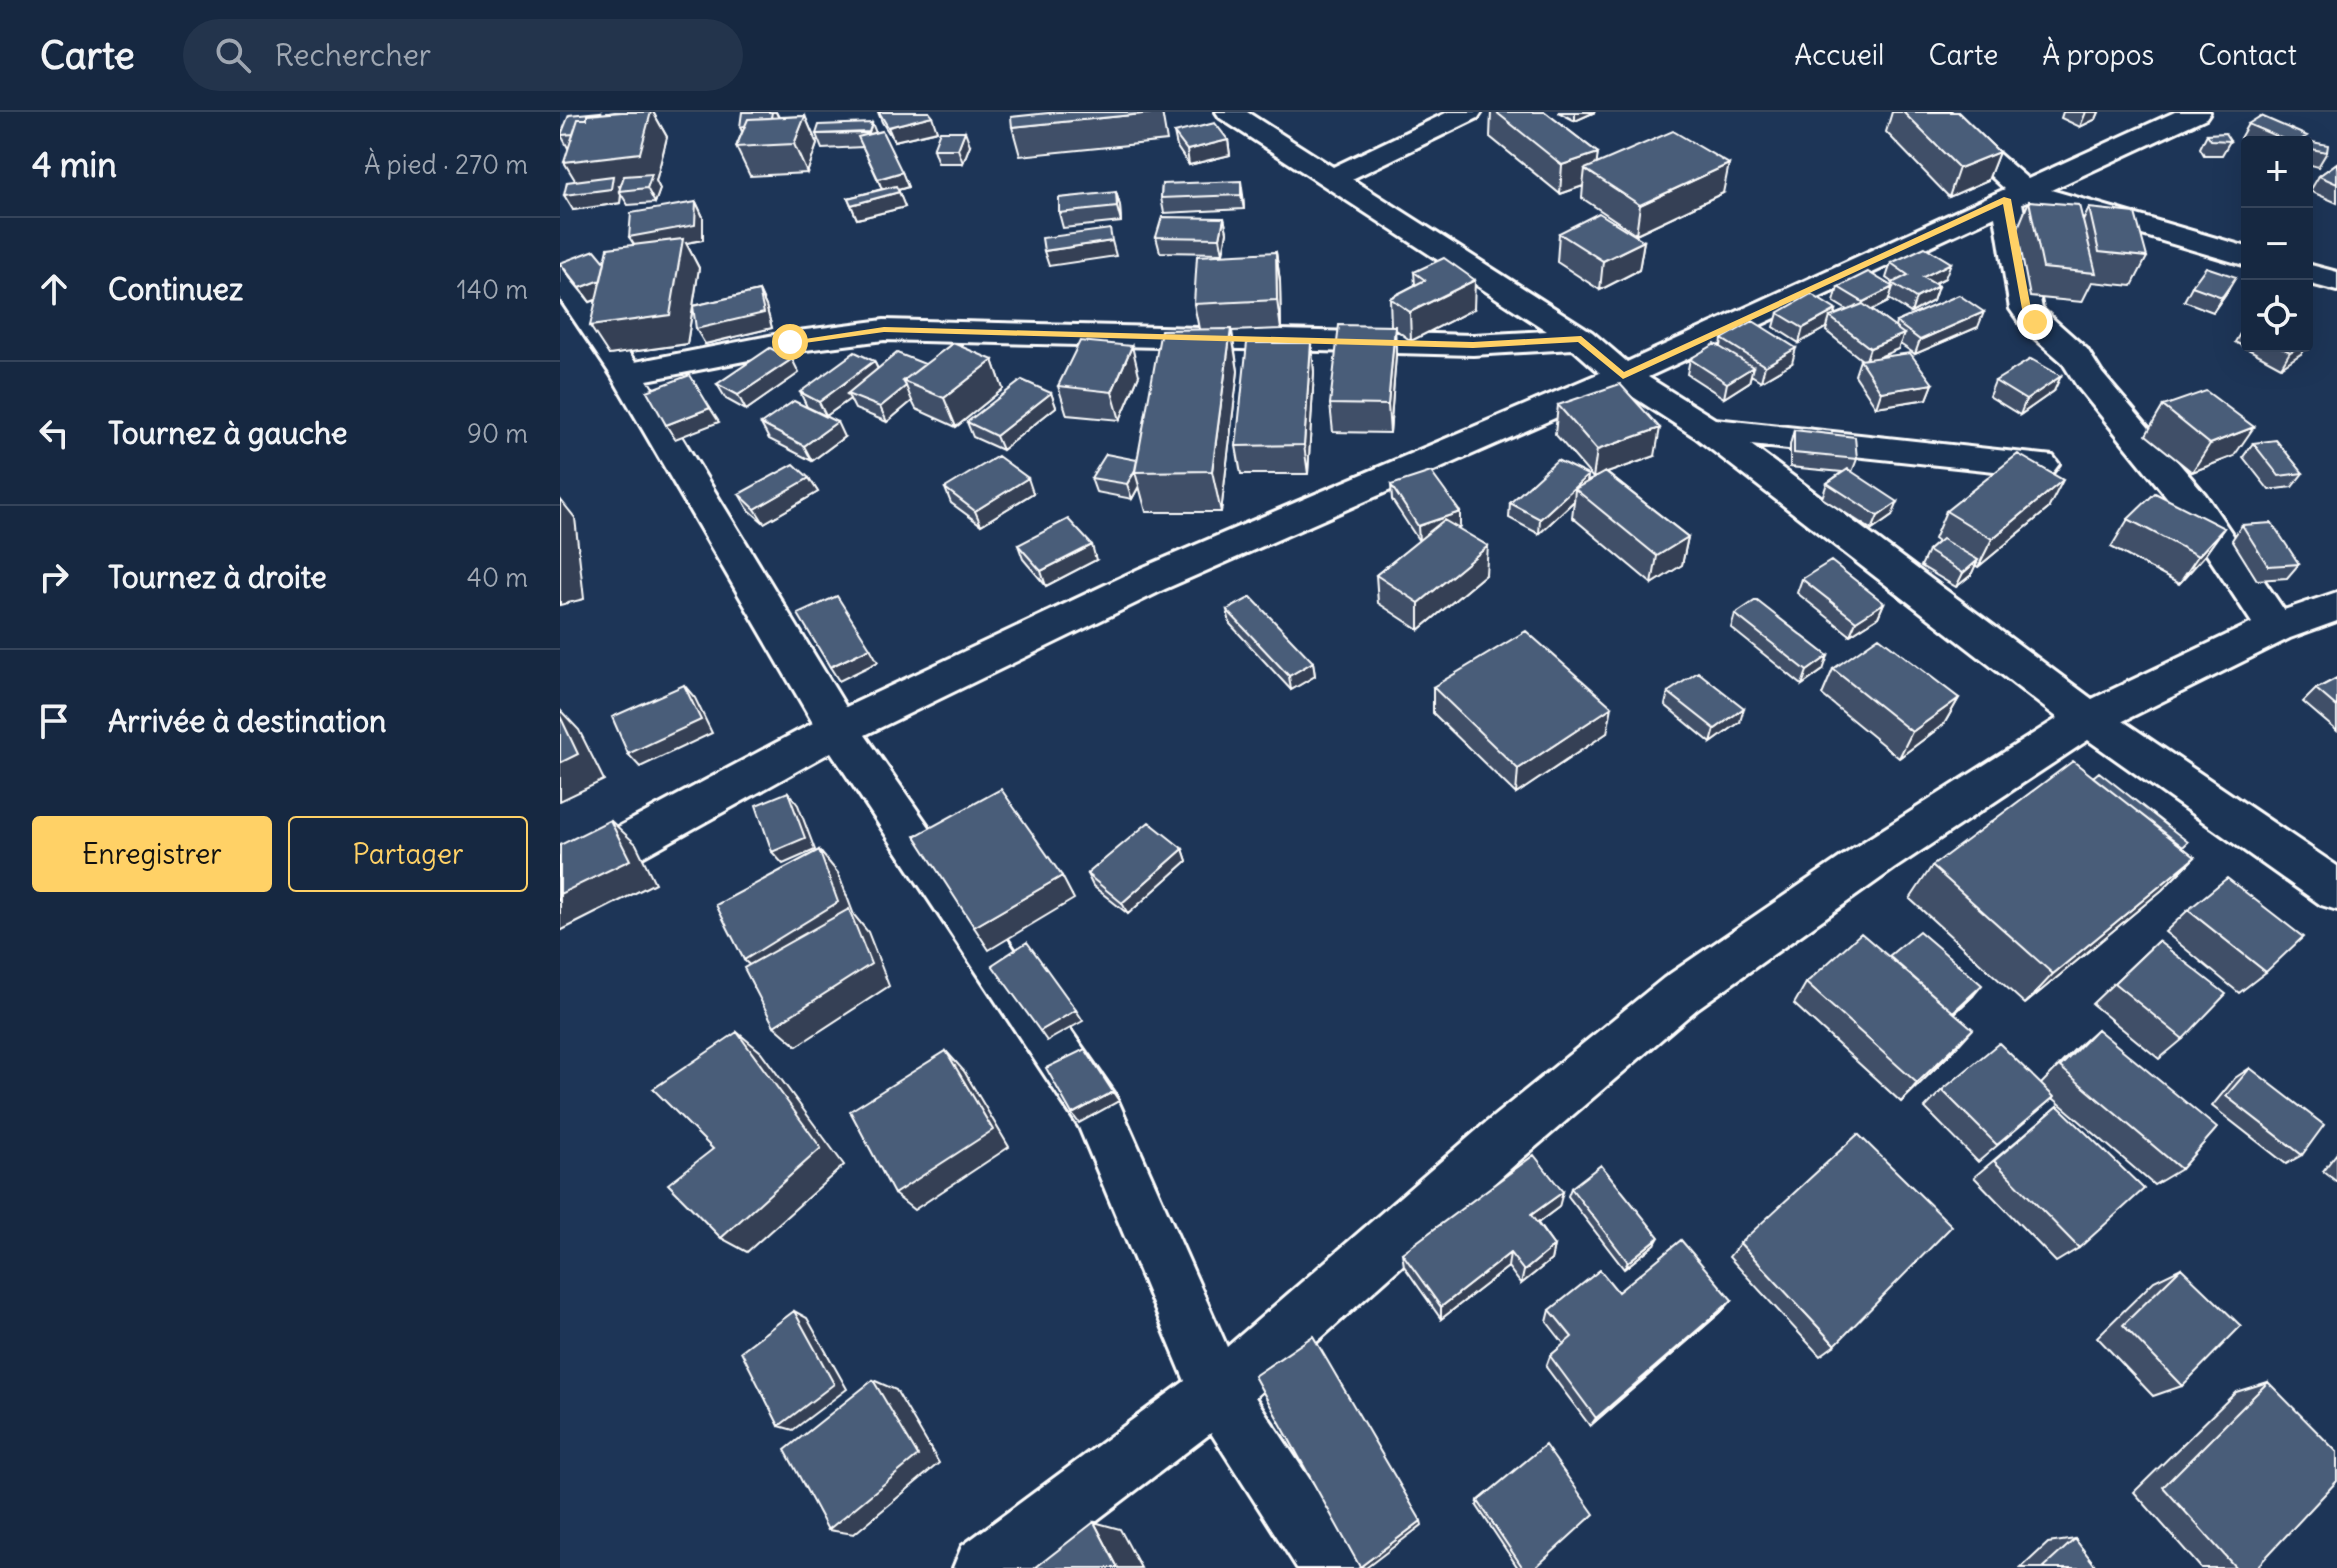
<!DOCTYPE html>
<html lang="fr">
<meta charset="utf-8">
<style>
:root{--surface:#162841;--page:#23344c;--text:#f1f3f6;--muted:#9ea6b1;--line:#35445a;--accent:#ffd166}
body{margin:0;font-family:Delius,sans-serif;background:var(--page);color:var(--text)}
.controls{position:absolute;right:24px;top:24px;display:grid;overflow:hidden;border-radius:8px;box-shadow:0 8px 32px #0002}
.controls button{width:72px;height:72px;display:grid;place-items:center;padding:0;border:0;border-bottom:2px solid var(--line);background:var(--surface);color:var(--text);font:40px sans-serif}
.stop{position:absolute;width:24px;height:24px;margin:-18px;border:6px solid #ffd166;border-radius:50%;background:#fff}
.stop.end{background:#ffd166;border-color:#fff;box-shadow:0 2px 8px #0008}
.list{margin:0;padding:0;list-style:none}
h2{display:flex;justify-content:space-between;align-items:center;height:104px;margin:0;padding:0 32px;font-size:34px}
h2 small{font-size:26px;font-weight:400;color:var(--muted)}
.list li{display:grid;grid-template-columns:52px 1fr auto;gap:24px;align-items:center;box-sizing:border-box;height:144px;padding:0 32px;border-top:2px solid var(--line)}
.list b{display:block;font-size:30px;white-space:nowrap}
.list em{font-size:26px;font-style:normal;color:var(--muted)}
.actions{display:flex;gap:16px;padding:24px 32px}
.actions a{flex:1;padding:18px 0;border:2px solid var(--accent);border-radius:8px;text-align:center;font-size:28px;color:var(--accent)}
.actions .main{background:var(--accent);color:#111}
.icon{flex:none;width:44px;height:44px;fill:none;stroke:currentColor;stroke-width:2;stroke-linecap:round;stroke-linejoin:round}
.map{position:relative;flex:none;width:1777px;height:1456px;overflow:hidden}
header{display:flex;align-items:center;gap:48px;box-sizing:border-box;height:112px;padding:0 40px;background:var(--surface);border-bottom:2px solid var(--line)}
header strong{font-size:38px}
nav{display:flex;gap:44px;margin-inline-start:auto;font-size:28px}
.search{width:560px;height:72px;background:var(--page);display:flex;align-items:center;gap:20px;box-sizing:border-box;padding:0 28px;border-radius:44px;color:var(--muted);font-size:30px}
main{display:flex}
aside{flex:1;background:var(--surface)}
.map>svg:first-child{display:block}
</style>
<header>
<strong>Carte</strong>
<div class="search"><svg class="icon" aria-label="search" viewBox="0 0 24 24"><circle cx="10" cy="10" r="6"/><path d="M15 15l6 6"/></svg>Rechercher</div>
<nav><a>Accueil</a><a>Carte</a><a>À propos</a><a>Contact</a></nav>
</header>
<main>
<aside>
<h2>4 min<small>À pied · 270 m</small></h2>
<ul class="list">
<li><svg class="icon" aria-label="ahead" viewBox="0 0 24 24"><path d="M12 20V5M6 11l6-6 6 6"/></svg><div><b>Continuez</b></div><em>140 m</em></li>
<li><svg class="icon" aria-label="left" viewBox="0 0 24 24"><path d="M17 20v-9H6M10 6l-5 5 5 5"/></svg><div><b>Tournez à gauche</b></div><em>90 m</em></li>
<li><svg class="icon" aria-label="right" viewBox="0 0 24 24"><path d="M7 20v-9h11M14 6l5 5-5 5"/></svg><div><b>Tournez à droite</b></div><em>40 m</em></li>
<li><svg class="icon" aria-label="arrive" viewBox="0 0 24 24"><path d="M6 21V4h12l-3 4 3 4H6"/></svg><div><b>Arrivée à destination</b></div></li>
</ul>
<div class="actions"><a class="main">Enregistrer</a><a>Partager</a></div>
</aside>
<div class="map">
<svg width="1777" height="1456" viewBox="0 0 1777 1456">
<rect width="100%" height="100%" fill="#1d3557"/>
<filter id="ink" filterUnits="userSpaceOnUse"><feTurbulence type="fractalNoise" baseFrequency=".0125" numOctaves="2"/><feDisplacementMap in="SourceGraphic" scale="16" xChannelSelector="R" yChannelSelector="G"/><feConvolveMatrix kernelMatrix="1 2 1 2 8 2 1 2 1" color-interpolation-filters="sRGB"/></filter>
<g filter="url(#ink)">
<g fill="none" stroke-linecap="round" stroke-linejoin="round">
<g stroke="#fff" stroke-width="6">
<path id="minor" d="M656,0H687L773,55L888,0H922L918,6L792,67L1032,220L1067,250L1445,77L1361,0H1390L1468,67L1615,0H1650L1646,6L1491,78L1687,135V154L1467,89L1462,91L1482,197L1527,237L1542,261L1645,382L1724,498L1777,480V509L1730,526L1563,609L1777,754V798L1761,793L1528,628L1335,756L1138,896L959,1049L695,1285L794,1434L803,1456H737L651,1321L474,1456H393L402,1434L625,1269L519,1015L271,640L16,782L0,787V746L253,611L51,263L0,187V155L11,157L75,250L230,220L324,208L913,223L987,219L660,6ZM1435,104L1450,197L1464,217L1502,250L1517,274L1619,400L1692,511L1532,587L1191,333L1481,364L1493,360L1499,352L1493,344L1155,307L1088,265ZM324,228L913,243L1013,237L1040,261L579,457L286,595L87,268L230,240ZM1061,277L1135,325L1498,606L1303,730L1104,866L923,1013L667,1235L555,982L305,623L605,477Z
M1747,152L1777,160V179L1747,171Z"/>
</g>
<use href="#minor" fill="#1d3557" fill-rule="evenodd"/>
</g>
<path fill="#405068" stroke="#fff" stroke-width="2" d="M41,0L42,2L55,0H93L107,25L96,69L100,77L95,91L68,93L61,82L60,91L13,98L16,69L8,36L1,23Z
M182,0H216L219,5L245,4L257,32L247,61L190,64L176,35L182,20Z
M318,0H369L377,19L334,29L322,10Z
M602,0L607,29L460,44L452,15Z
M931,0H985L1038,41L1036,52L1163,81L1076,122L1022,86L1023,74L1000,82L930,25Z
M998,0H1035L1015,9Z
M1332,0H1398L1439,40L1428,68L1389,85L1326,20Z
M1503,0H1539L1536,7L1520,15L1501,6Z
M1688,12L1743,30H1688L1680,26Z
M316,21L342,60L348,75L338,78L345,95L297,107L288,86L322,77L303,35L262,37L256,22Z
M614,21L668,28L670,43L629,53L617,35Z
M1647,22L1670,29L1662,43H1644L1640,36Z
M1752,30L1767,40L1758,55L1747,52V38Z
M410,33L403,51H378L373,37Z
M1777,51V91L1750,79L1759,64Z
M602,72L683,83L684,97L604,101L601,86Z
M556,80L560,94L561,110L503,116L499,101Z
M1469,89L1523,109L1529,96L1587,145L1572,174L1532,170L1522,190L1470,185L1457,118Z
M136,90L143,105V128L126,131L139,156L133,194L199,179L206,194L212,216L145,232L133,194L127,232L49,243L36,188L30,190L10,166L0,151L45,150L74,133Z
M664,106L667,120L663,141L600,140L596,125Z
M999,121L1084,129L1079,158L1040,178L997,150Z
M716,140L720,169L721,217L672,219L678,259L661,400H586L579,374L572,387L536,380L531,366L577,348L639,217L634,192Z
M1331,151L1385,166L1374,172L1378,174L1373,189L1351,201L1329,187L1328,190L1312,198L1335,216L1336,210L1418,215L1355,242L1340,232L1338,237L1318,246L1373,272L1367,287L1316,295L1295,263L1300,248H1302L1266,219L1267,215L1239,231L1214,215L1218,201L1276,198L1275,203L1287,198L1274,190L1278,175L1331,174L1333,171L1326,166Z
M854,160L914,197L851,229L835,217L836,243L830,321L773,320L770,292L831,214L830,186L855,173Z
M1632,174L1667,180L1653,200L1624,189Z
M1687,213V234H1747L1742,241L1721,255L1675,230L1684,215Z
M1162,227L1232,251L1201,269L1191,263L1189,270L1164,286L1127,262L1130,247L1161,235Z
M751,231L754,260L748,362H681L676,334Z
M433,248L443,277L396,315L356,297L352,289L327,310L295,297L290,287L266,304L247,295L240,280L314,249L318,257L365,252Z
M239,261L186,298L166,287L157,272Z
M579,263L560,308L507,303L498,274Z
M1435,269L1494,279L1460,303L1429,284Z
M491,281L496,295L442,338L413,325L407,310Z
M998,293L1095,344L1047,361L1128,425L1122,453L1092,472L1012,405L1014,389L979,422L949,406L950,391L1028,363L1027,370L1037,365L1033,366L995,322Z
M1603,294L1674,344L1632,360L1586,323Z
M201,312L284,325L252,349L209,327Z
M1234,318L1297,347L1292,360L1332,404L1312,418L1262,386L1267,371L1282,360L1230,355V333Z
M1693,331L1743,361L1732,375L1709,378L1683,345Z
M249,366L258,380L204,411L188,397L179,382Z
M831,373L900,415L897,416L926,462L859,518L818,491L816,463L859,429L832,388Z
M385,376L473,381L421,413L391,391Z
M1488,397L1418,455L1415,453L1411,463L1396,475L1361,454L1368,439L1378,430L1374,427L1386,399Z
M1568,407L1664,416L1644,444L1619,472L1551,435Z
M1682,413L1739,452L1727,466L1697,468L1672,428Z
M458,433L536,448L486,474L463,447Z
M1242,467L1324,491L1318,505L1290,523L1237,481Z
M667,498L753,550L755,564L731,578L670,512Z
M1175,502L1263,558L1242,573L1171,516Z
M1273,557L1399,586L1384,612L1339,646L1262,583Z
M1777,566V619L1743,590L1756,577Z
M873,575L1047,621L956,682L873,601Z
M1108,580L1180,610L1151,631L1105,593Z
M1533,665L1635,745L1602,778L1465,892L1350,787L1372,754Z
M623,737L627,749L568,802L533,774L527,762Z
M1628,798L1706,860L1679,881L1605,820Z
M1598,829L1623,927L1599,947L1532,892Z
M1329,845L1413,884L1395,901V937L1341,990L1234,892L1246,871Z
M1537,917L1621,1057L1594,1073L1493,986L1418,1050L1365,996L1382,978L1481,972L1515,937Z
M1690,956L1742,1043L1726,1052L1652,994L1675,966Z
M1498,994L1519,1136L1496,1150L1414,1065Z
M1777,1041V1070L1763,1059Z
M1011,1076L1095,1132L1064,1157L1008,1084Z
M999,1095L978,1111L994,1134L991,1148L961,1172L948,1155L881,1207L844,1154L842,1141Z
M1180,1131L1275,1233L1260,1244L1169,1145Z
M1621,1156L1622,1274L1593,1284L1537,1225L1594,1169Z
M1058,1180L1172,1188L1161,1200L1030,1314L986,1255L990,1244L1004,1232L987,1210L990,1198Z
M1708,1270L1696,1456H1641L1574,1380L1676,1280Z
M918,1389L975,1456H958L917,1394Z
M1515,1427L1537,1456H1461L1488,1431Z"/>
<path fill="#344155" stroke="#fff" stroke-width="2" d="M80,0H93L107,25L96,69L100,77L95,91L87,76L89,71L59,74L61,78L59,79L61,82L60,91L13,98L4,83L21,78L4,50Z
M212,0H216L219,7L186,29L180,15Z
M1015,0H1035L1015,9Z
M1526,0H1539L1536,7L1520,15Z
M245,4L257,32L247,61L234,32Z
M372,4L377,19L334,29L328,15Z
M312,11L318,26L314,35L309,20Z
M405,19L410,33L403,51L398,37Z
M668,28L670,43L629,53L627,38Z
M1439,40L1428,68L1389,85L1399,56Z
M1038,41L1035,64L1025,57L1023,74L1000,82L1002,53Z
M1169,52L1163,81L1076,122L1080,93Z
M342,60L348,75L324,82L318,67Z
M681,69L683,83L684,97L681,83Z
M339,80L345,95L297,107L291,93Z
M556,80L560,94L561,110L557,95Z
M136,90L143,105V128L126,131L139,156L127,232L49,243L30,214L78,139L69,125Z
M664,106L667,120L663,141L660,126Z
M552,129L556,144L489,154L484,139Z
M1084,129L1079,158L1040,178L1043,149Z
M716,140L720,169L721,217L717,188Z
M1391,151L1385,166L1358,179L1363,165Z
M55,162L64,177L30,190L20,176Z
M1676,165L1667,180L1653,200L1662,185Z
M915,168L914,197L851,229L850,200Z
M1378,174L1373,189L1351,201L1356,186Z
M1333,175L1328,190L1298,205L1303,190Z
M199,179L206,194L212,216L145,232L136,217Z
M1276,198L1274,207L1270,205L1267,215L1239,231L1243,216Z
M1424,200L1418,215L1355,242L1360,228Z
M835,214L836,243L830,321L828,293Z
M671,217L678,259L661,400L652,359Z
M1344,222L1338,237L1305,251L1310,236Z
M751,231L754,260L748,362L744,333Z
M572,234L579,263L560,308L552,280Z
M1740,234H1747L1742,241L1721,255L1730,240Z
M1236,236L1232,251L1201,269L1205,254Z
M232,247L239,261L186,298L178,283Z
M433,248L443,277L396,315L384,286Z
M314,249L321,264L287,282L290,287L266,304L259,290Z
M1193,255L1189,270L1164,286L1167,271Z
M1501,264L1494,279L1460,303L1466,288Z
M1373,272L1367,287L1316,295L1321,280Z
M346,274L352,289L327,310L320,295Z
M491,281L496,295L442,338L436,324Z
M150,296L159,310L115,327L106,313Z
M277,310L284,325L252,349L244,334Z
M1694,315L1674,344L1632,360L1650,332Z
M1100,316L1095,344L1033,366L1037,338Z
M575,360L579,374L572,387L567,372Z
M1028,363L1026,378L1015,377L1014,389L979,422L980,407Z
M249,366L258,380L204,411L195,397Z
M468,366L473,381L421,413L415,399Z
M1503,368L1488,397L1418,455L1432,427Z
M0,387L15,406L24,487L0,493Z
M1338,390L1332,404L1312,418L1318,404Z
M900,400V415L859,429L858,414Z
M1664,416L1644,444L1619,472L1638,444Z
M1128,425L1122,453L1092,472L1097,444Z
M532,433L536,448L486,474L481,459Z
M928,434L926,462L859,518V491Z
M1418,448L1411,463L1396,475L1403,461Z
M1324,491L1318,505L1290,523L1296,509Z
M310,536L318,550L279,569L270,555Z
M1268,544L1263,558L1242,573L1247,559Z
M753,550L755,564L731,578L729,564Z
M124,573L135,586L152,621L80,655L68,642Z
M1399,586L1384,612L1339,646L1352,620Z
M1052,595L1047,621L956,682L958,657Z
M1184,596L1180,610L1151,631L1155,617Z
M0,598L19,618L44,668L0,689Z
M228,680L238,693L255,738L223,752L212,740Z
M50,708L76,732L95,771L0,819V782Z
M623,737L627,749L568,802L562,791Z
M259,738L278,761L294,803L308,820L329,874L237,934L214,914L207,869L184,848Z
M1635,745L1602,778L1465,892L1493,862Z
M502,764L514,787L429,838L414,815Z
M1422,873L1413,884L1384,911L1392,901Z
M516,898L523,909L487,929L480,919Z
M1413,917L1395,937L1341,990L1357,971Z
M177,920L201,940L284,1053L187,1140L161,1126Z
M386,939L404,959L449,1035L354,1098L334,1082Z
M553,980L559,989L519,1011L512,1002Z
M1003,1080L999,1095L968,1118L971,1103Z
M1099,1125L1095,1132L1064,1157L1068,1150Z
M994,1134L991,1148L961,1172L964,1159Z
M950,1141L948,1155L881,1207V1195Z
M1172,1188L1161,1200L1030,1314L1036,1306Z
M234,1199L247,1206L287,1277L233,1318L219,1314Z
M313,1268L336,1278L379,1351L294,1422L268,1418Z
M861,1409L862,1413L806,1456L800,1455Z
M534,1410L560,1417L581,1456H558Z"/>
<path fill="#4a5d79" stroke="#fff" stroke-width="2" d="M41,0L40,2L27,3V7H18L13,22L1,23L9,3Z
M62,0H91L80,41L4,50L18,7H27V3Z
M182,0H212L211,6L188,7L185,14L180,15Z
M319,0H369L372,4L328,15Z
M498,0H602L452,15L451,5Z
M936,0H985L1038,41L1002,53Z
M1343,0H1398L1439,40L1399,56Z
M245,4L234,32L176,35L188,7Z
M1701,4L1747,24L1737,30H1730L1688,12Z
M312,11L309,20L256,22L259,13Z
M655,11L668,28L627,38L614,21Z
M322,19L342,60L318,67L298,25Z
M380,19H405L398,37H373Z
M1113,19L1169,52L1080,93L1025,57Z
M1665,21L1670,29L1651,28L1647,22Z
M1752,30L1768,33L1767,40L1751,37Z
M1777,51V72L1759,64Z
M92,62L87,76L59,79L64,64Z
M53,64L51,77L4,83L7,70Z
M681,69V83L601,86L602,72Z
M336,74L339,80L291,93L288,86Z
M556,80L557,95L499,101V86Z
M1469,89L1519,93L1536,161L1483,156Z
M136,90L135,113L69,125L71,101Z
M1529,96L1575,101L1587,145L1539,140Z
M1039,101L1084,129L1043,149L999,121Z
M602,105L664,106L660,126L596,125Z
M550,117L552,129L484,139L482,126Z
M123,127L110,203L30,214L48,136Z
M1365,135L1391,151L1363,165L1378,174L1356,186L1332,171L1348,163L1331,151Z
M35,138L45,150L41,168L20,176L0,151Z
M716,140L717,188L634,192L637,144Z
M884,146L915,168L850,200L830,186L865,168L854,160Z
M1646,155L1676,165L1662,185L1632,174Z
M1308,160L1333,175L1303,190L1278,175Z
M199,179L204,201L136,217L133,194Z
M1251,182L1276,198L1243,216L1218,201Z
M1399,183L1424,200L1360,228L1336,210Z
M1303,192L1344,222L1310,236L1270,205Z
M1193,209L1236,236L1205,254L1162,227Z
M779,213L835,214L828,293L770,292Z
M671,217L652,359L575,360L601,218Z
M520,229L572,234L552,280L498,274Z
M393,231L433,248L384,286L343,269Z
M687,231H751L744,333L676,334Z
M1155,232L1193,255L1167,271L1130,247Z
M1719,234H1740L1730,240Z
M210,236L232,247L178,283L157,272Z
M295,240L314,249L259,290L240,280Z
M337,241L365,252L343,269L346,274L320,295L287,282Z
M1350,241L1373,272L1321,280L1300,248Z
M1471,247L1501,264L1466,288L1435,269Z
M130,263L150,296L106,313L87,279Z
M462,268L491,281L436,324L407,310Z
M1060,272L1100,316L1037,338L998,293Z
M1646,279L1694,315L1650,332L1603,294Z
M234,289L277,310L244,334L201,312Z
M1234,318L1295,325L1297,347L1234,341Z
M1716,328L1743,361L1719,364L1693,331Z
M546,342L577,348L575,358L567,372L531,366Z
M1458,342L1503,368L1432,427L1386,399Z
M438,344L468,366L415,399L385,376Z
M997,348L1028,363L980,407L950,391Z
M234,352L249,366L195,397L179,382Z
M1288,357L1338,390L1318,404L1267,371Z
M871,360L900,400L858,414L831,373Z
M1045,360L1128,425L1097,444L1015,377Z
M1595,381L1664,416L1638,444L1568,407Z
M508,407L532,433L481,459L458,433Z
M884,408L928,434L859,491L816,463Z
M1712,411L1739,452L1708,454L1682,413Z
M1382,427L1418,448L1403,461L1368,439Z
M1271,449L1324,491L1296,509L1242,467Z
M277,484L310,536L270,555L238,502Z
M691,485L753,550L729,564L667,498Z
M1196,488L1268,544L1247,559L1175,502Z
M966,519L1052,595L958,657L873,575Z
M1319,525L1399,586L1352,620L1273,557Z
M1138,560L1184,596L1155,617L1108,580Z
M1777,566V595L1756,577Z
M124,573L141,608L68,642L52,605Z
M0,604L18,642L0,651Z
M1513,649L1635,745L1493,862L1372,754Z
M1539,660L1628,730L1623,735L1533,665Z
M441,677L502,764L414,815L355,724Z
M228,680L245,726L212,740L196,693Z
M50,708L70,748L0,782V733Z
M589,710L623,737L562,791L527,762Z
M259,738L278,790L184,848L156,793Z
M1667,766L1743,825L1706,860L1628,798Z
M289,797L311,852L214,914L184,856Z
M1359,819L1422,873L1393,900L1329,844Z
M1301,821L1413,917L1357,971L1246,871Z
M1598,829L1666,882L1623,927L1554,871Z
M467,830L516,898L480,919L432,853Z
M1537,917L1657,1016L1621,1057L1500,955Z
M177,920L261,1036L161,1126L108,1072L153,1037L93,977Z
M1439,931L1494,985L1437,1033L1382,978Z
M525,937L553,980L512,1002L486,956Z
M386,939L433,1018L334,1082L290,999Z
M1690,956L1764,1013L1742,1043L1666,984Z
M1498,994L1584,1077L1519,1136L1434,1049Z
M1298,1022L1392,1114L1275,1233L1180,1131Z
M974,1043L1003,1080L971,1103L994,1134L964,1159L950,1141L881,1195L842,1141Z
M1041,1053L1099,1125L1068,1150L1011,1076Z
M1121,1128L1172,1188L1036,1306L990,1244L1012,1225L990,1198L1040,1158L1058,1180Z
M1621,1156L1681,1214L1622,1274L1563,1213Z
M234,1199L274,1272L219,1314L181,1239Z
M753,1224L861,1409L800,1455L694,1264Z
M313,1268L358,1344L268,1418L225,1338Z
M1708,1270L1777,1340V1369L1696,1456H1676L1603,1375Z
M985,1333L1034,1402L975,1456H963L918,1389Z
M534,1410L558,1456H475Z
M1515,1427L1537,1456H1483Z"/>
</g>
<path fill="#ffd166" d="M1444,85L1451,87L1471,197L1479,212H1472L1462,197L1443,92L1063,267L1018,230L913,236L324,220L230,233L225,230L324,215L913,230L1021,224L1064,260Z"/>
</svg>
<div class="controls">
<button>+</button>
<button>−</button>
<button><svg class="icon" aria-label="locate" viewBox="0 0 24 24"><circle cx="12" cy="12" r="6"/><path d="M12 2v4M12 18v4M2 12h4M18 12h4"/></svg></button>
</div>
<div class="stop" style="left:230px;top:230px"></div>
<div class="stop end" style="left:1475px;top:210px"></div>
</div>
</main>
